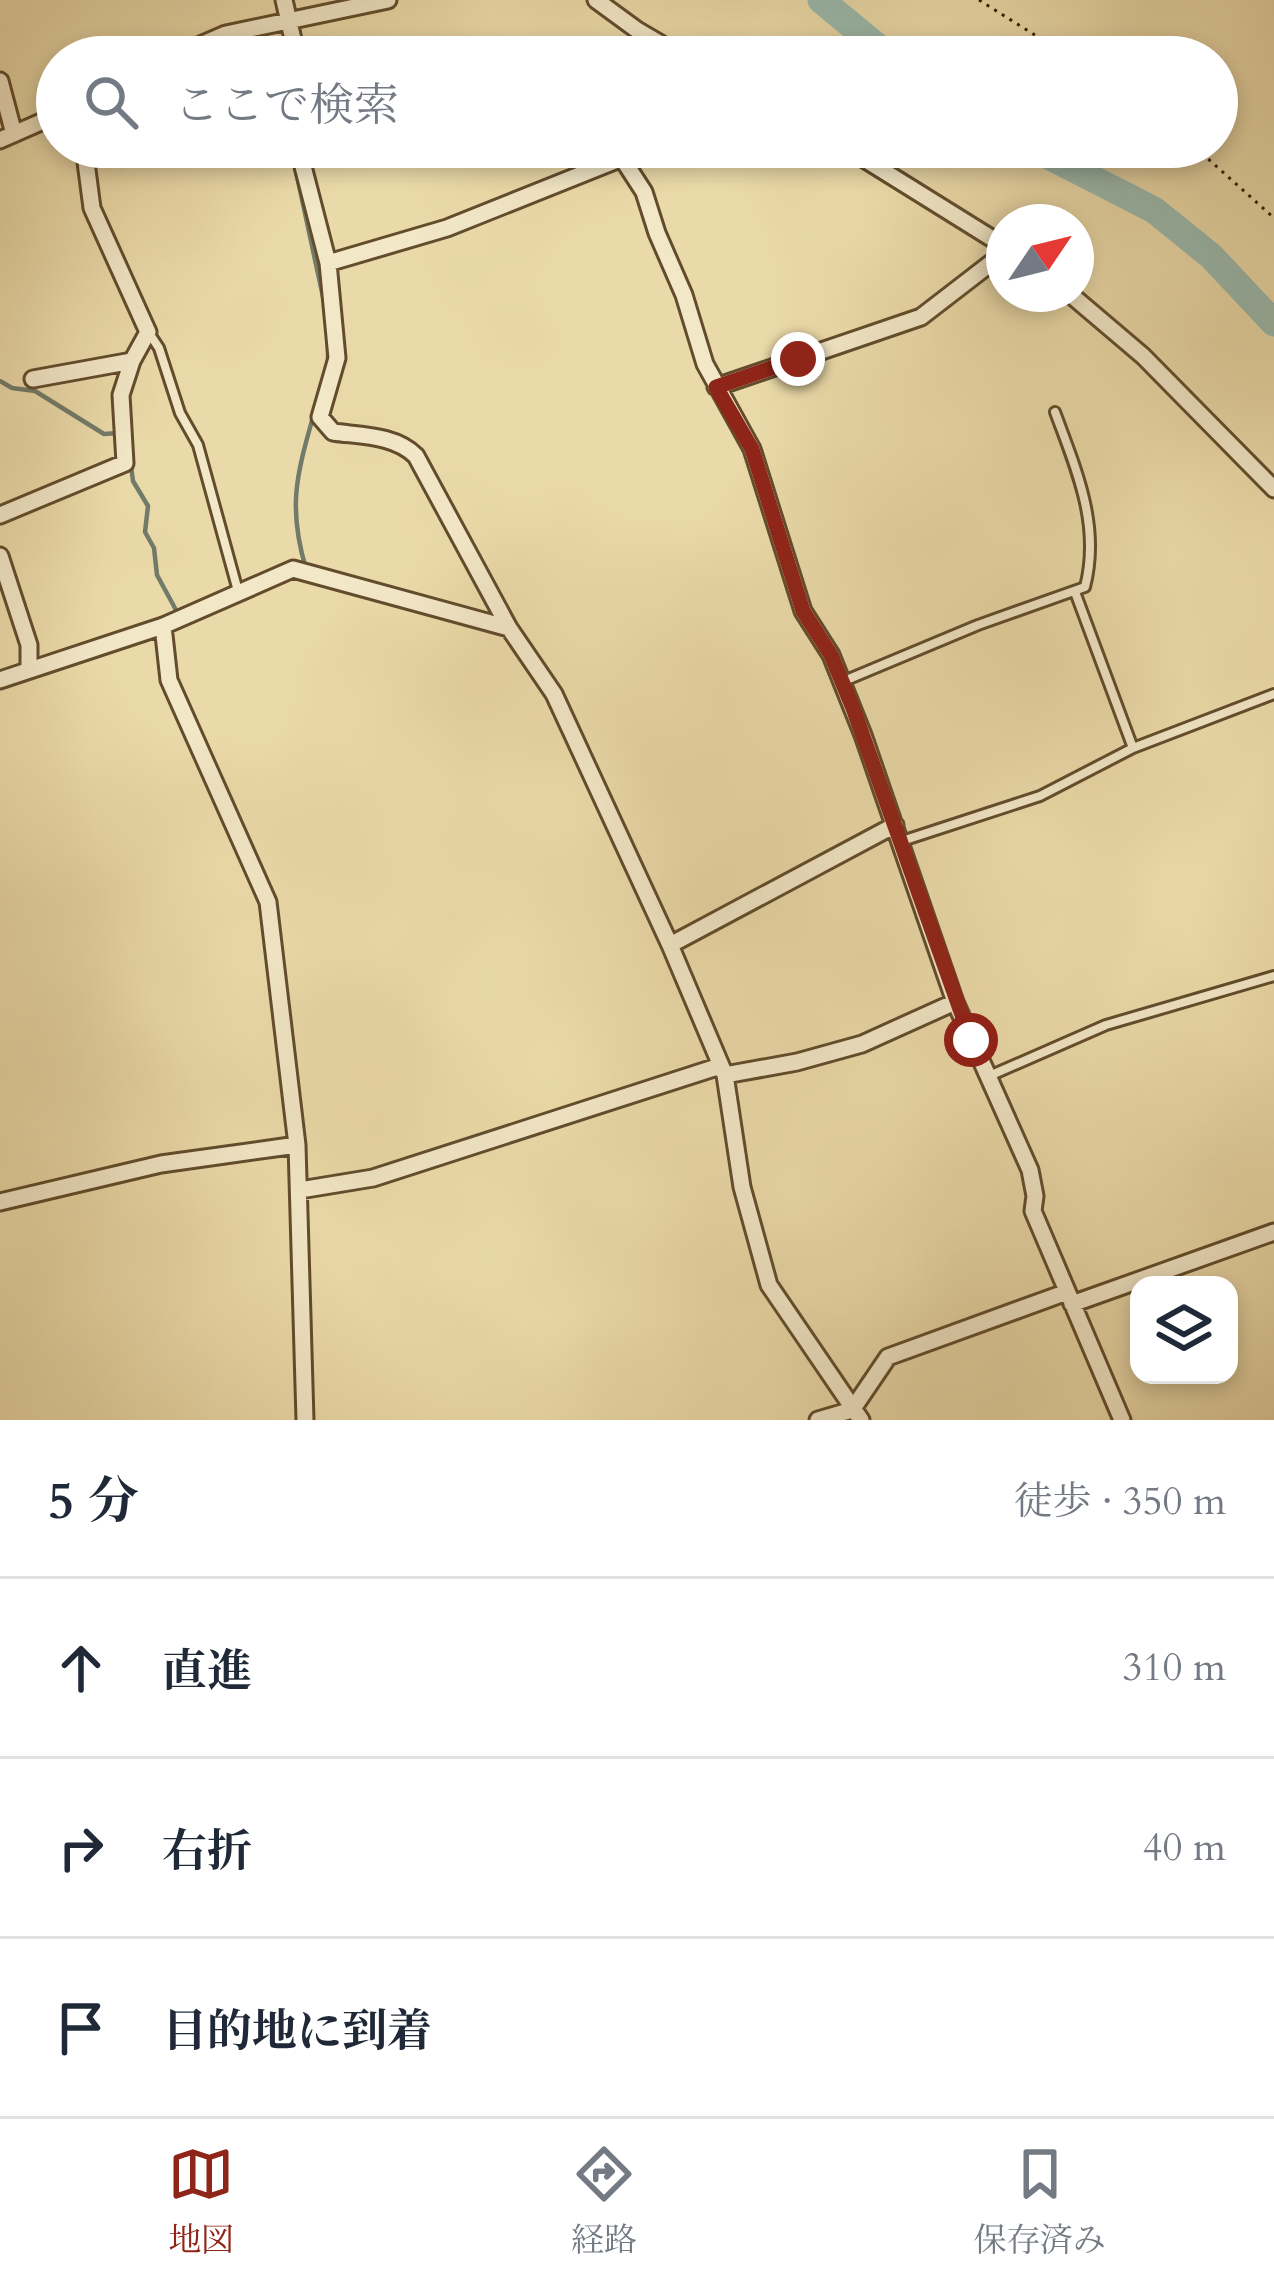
<!DOCTYPE html>
<html lang="ja">
<meta charset="utf-8">
<style>
:root{--surface:#fff;--page:#f2f2f3;--text:#1f2937;--muted:#747a83;--line:#e0e1e3;--accent:#8f2418}
body{margin:0;font-family:Cardo,"Noto Serif JP",serif;background:var(--page);color:var(--text)}
.controls{position:absolute;right:36px;bottom:36px;display:grid;overflow:hidden;border-radius:24px;box-shadow:0 6px 18px #0003}
.controls button{width:108px;height:108px;display:grid;place-items:center;padding:0;border:0;border-bottom:3px solid var(--line);background:var(--surface);color:var(--text);font:60px sans-serif}
.compass{position:absolute;left:986px;top:204px;width:108px;height:108px;border-radius:50%;background:var(--surface);box-shadow:0 6px 18px #0003;rotate:55deg}
.stop{position:absolute;width:36px;height:36px;margin:-27px;border:9px solid #8f2418;border-radius:50%;background:#fff}
.stop.end{background:#8f2418;border-color:#fff;box-shadow:0 3px 12px #0008}
.list{margin:0;padding:0;list-style:none}
h2{display:flex;justify-content:space-between;align-items:center;height:156px;margin:0;padding:0 48px;font-size:51px}
h2 small{font-size:39px;font-weight:400;color:var(--muted)}
.list li{display:grid;grid-template-columns:78px 1fr auto;gap:36px;align-items:center;box-sizing:border-box;height:180px;padding:0 48px;border-top:3px solid var(--line)}
.list b{display:block;font-size:45px;white-space:nowrap}
.list em{font-size:39px;font-style:normal;color:var(--muted)}
.icon{flex:none;width:66px;height:66px;fill:none;stroke:currentColor;stroke-width:2;stroke-linecap:round;stroke-linejoin:round}
.map{position:relative;flex:none;width:1274px;height:1420px;overflow:hidden}
.search{position:absolute;background:var(--surface);box-shadow:0 6px 18px #0003;left:36px;right:36px;top:36px;height:132px;display:flex;align-items:center;gap:30px;box-sizing:border-box;padding:0 42px;border-radius:66px;color:var(--muted);font-size:45px}
.sheet{height:696px;background:var(--surface)}
nav{display:flex;justify-content:space-around;align-items:center;box-sizing:border-box;height:168px;border-top:3px solid var(--line);background:var(--surface);font-size:33px;color:var(--muted)}
nav a{display:grid;justify-items:center;gap:6px}
nav .on{color:var(--accent)}
.map>svg:first-child{display:block}
</style>
<div class="map">
<svg width="1274" height="1420" viewBox="0 0 1274 1420">
<rect width="100%" height="100%" fill="#ebdaa9"/>
<filter id="stains"><feTurbulence type="fractalNoise" baseFrequency=".00167" numOctaves="4"/><feColorMatrix values="0 0 0 0 .2 0 0 0 0 .09 0 0 0 0 .02 0 0 0 .5 -.17"/></filter>
<radialGradient id="worn" r=".72"><stop offset=".6" stop-color="#630" stop-opacity="0"/><stop offset="1" stop-color="#630" stop-opacity=".3"/></radialGradient>
<g fill="none" stroke-linecap="round" stroke-linejoin="round">
<path stroke="#717b69" stroke-width="4.5" d="M292,153L325,306
M328,366V341
M0,381L12,388L35,391L104,434L118,433
M131,466L133,481L148,506L145,532L154,548L157,575L176,610
M306,569C288,508 296,477 313,417"/>
<path stroke="#99baae" stroke-width="27" d="M821,0L890,57
M1031,147L1154,210L1211,256L1274,323"/>
<g stroke="#624c2c" stroke-width="14">
<path id="lane" d="M149,333L159,348L180,413L198,445L238,591
M1075,592L1133,748
M844,681L978,625L1085,587C1101,525 1076,469 1055,412
M902,841L1040,796L1133,748L1274,694
M987,1077L1106,1025L1274,976"/>
</g>
<g stroke="#624c2c" stroke-width="21">
<path id="street" d="M284,0L297,57
M596,0L637,30L683,57
M173,57L226,34L388,0
M0,81L14,134
M0,140L57,115
M298,147L328,263L337,358L320,417L333,432C362,436 395,435 416,456L509,628L554,694L670,945L725,1075L742,1187L769,1285L861,1420
M845,147L1004,246
M328,263L447,228L622,158L644,192L657,233L684,295L705,364L752,449L803,611L831,655L863,735L955,1002L1030,1170L1035,1196L1033,1211L1122,1420
M1070,294L1143,356L1274,489
M33,379L132,361L148,332L92,208L84,147
M716,387L921,317L1004,253
M0,515L125,463L121,395L132,361
M0,556L29,645V669
M163,626L169,680L268,902L297,1145L305,1420
M0,680L163,626L293,569L509,628
M670,945L895,825
M725,1075L797,1062L862,1044L955,1002
M300,1190L373,1178L720,1066
M0,1202L161,1164L297,1145
M1072,1304L1274,1232
M818,1420L852,1410L888,1357L1067,1292"/>
</g>
<path stroke="#341d02" stroke-width="3" stroke-dasharray="3 6" stroke-linecap="butt" d="M979,0L1070,57
M1195,147L1274,218"/>
<use href="#lane" stroke="#f2e7c7" stroke-width="8"/>
<use href="#street" stroke="#f2e7c7" stroke-width="15"/>
</g>
<g fill="none" stroke-linecap="round" stroke-linejoin="round">
<path stroke="#8f2418" stroke-width="15" d="M798,359L716,387L752,449L803,611L831,655L853,708L971,1040"/>
</g>
<rect width="100%" height="100%" filter="url(#stains)"/>
<rect width="100%" height="100%" fill="url(#worn)"/>
</svg>
<div class="controls">
<button><svg class="icon" aria-label="layers" viewBox="0 0 24 24"><path d="M12 4l9 5-9 5-9-5zM3 14l9 5 9-5"/></svg></button>
</div>
<svg class="compass" viewBox="-18 -18 36 36"><path d="M0-13l5 13h-10z" fill="#e53935"/><path d="M0 13l5-13h-10z" fill="#747a83"/></svg>
<div class="stop" style="left:971px;top:1040px"></div>
<div class="stop end" style="left:798px;top:359px"></div>
<div class="search"><svg class="icon" aria-label="search" viewBox="0 0 24 24"><circle cx="10" cy="10" r="6"/><path d="M15 15l6 6"/></svg>ここで検索</div>
</div>
<section class="sheet">
<h2>5 分<small>徒歩 · 350 m</small></h2>
<ul class="list">
<li><svg class="icon" aria-label="ahead" viewBox="0 0 24 24"><path d="M12 20V5M6 11l6-6 6 6"/></svg><div><b>直進</b></div><em>310 m</em></li>
<li><svg class="icon" aria-label="right" viewBox="0 0 24 24"><path d="M7 20v-9h11M14 6l5 5-5 5"/></svg><div><b>右折</b></div><em>40 m</em></li>
<li><svg class="icon" aria-label="arrive" viewBox="0 0 24 24"><path d="M6 21V4h12l-3 4 3 4H6"/></svg><div><b>目的地に到着</b></div></li>
</ul>
</section>
<nav>
<a class="on"><svg class="icon" aria-label="map" viewBox="0 0 24 24"><path d="M3 6l6-2 6 2 6-2v14l-6 2-6-2-6 2zM9 4v14M15 6v14"/></svg>地図</a>
<a><svg class="icon" aria-label="directions" viewBox="0 0 24 24"><path d="M12 3l9 9-9 9-9-9zM9 14v-3h6M13 9l2 2-2 2"/></svg>経路</a>
<a><svg class="icon" aria-label="saved" viewBox="0 0 24 24"><path d="M7 4h10v16l-5-4-5 4z"/></svg>保存済み</a>
</nav>
